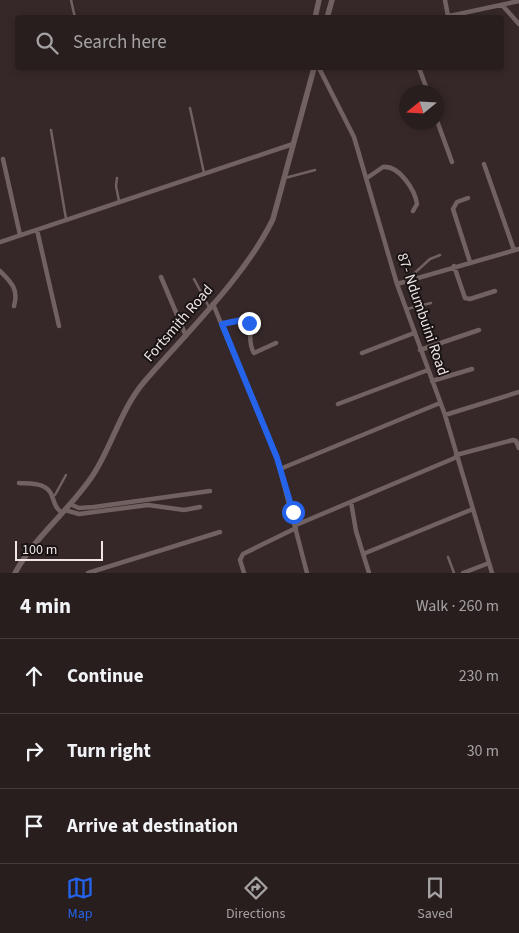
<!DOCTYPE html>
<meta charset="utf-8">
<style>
:root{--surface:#281e1e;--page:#342b2b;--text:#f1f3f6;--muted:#a5a2a4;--line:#443c3c;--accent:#2563eb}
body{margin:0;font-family:"Source Sans 3",sans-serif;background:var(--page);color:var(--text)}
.compass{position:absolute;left:399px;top:85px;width:45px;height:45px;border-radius:50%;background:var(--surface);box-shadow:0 2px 8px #0003;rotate:252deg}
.scale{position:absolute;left:15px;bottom:12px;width:88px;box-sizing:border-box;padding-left:5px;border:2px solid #efe5e5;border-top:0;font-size:14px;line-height:18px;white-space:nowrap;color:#efe5e5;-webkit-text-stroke:4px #191313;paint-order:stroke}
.stop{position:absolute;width:15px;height:15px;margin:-11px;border:4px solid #2563eb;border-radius:50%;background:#fff}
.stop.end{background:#2563eb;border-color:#fff;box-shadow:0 1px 5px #0008}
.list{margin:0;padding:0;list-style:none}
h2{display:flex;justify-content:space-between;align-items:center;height:65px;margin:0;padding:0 20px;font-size:21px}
h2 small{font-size:16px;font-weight:400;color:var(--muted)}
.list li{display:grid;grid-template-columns:32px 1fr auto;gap:15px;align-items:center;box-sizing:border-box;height:75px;padding:0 20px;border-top:1px solid var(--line)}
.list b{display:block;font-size:19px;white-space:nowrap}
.list em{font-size:16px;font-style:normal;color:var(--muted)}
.icon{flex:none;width:28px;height:28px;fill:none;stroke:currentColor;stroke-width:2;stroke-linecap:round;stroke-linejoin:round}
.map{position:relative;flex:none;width:519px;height:573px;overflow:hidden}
.search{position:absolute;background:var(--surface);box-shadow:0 2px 8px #0003;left:15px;right:15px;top:15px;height:55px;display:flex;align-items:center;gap:12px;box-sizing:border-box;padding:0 18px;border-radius:5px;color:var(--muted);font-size:19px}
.sheet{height:290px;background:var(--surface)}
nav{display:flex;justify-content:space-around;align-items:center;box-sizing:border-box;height:70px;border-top:1px solid var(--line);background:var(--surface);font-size:14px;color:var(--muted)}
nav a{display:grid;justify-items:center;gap:2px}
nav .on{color:var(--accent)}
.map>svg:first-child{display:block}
</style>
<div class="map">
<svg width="519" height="573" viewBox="0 0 519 573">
<rect width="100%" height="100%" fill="#362828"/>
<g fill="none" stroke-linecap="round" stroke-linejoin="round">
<path stroke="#716160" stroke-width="2.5" d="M71,0L75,18
M190,108L204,173
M51,130L66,219
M117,178L116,186L119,201
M285,178L315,170
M194,279L209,307
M408,279L430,259L440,255
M407,309L431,303
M52,496L55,495L66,475
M448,557L454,573"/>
<path stroke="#716160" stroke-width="4.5" d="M445,0L448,16
M502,5L519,24
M440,18L519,1
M319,68L354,137L397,284L445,415L492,573
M419,68L428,92
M436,118L452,162
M3,159L20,235
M484,164L514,250
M367,178L383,167C399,165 415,190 417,204L413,211
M468,198L457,202L453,209L470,262
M37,230L59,326
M0,242L293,144
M454,266L465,298L470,299L495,291
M0,271C11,282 19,289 14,306
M161,277L186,336
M397,284L519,249
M213,304L277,458L307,573
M222,324L242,319L248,321C253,332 247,342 254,353L276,343
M420,350L479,330
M362,353L414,333
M432,381L472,369
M338,404L428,370
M445,415L519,392
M456,455L513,440L516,441L519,448
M280,469L440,403
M19,483C31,484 47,482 52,496C55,504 55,507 62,513
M351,502L356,531L369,573
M70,504L79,508L94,507L210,491
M65,510L79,514L148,505L184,510L200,507
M296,525L457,457
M363,554L473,509
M88,573L220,532
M244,573L240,560L243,554L296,528
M463,573L489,563"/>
<path stroke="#716160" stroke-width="5.5" d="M315,18L319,0
M327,18L332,0
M15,573C35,536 70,510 93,475C112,446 121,409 144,382C186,333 245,277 273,219L314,68"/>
</g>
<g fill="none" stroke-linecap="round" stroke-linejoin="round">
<path stroke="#2563eb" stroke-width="6" d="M249,323L242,320L222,324L277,458L293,512"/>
</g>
<g text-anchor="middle" stroke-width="4" stroke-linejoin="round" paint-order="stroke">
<g font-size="15" fill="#efe5e5" stroke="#191313">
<text transform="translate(423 314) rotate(71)" y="5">87- Ndumbuini Road</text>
<text transform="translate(178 323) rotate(-49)" y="5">Fortsmith Road</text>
</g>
</g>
</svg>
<svg class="compass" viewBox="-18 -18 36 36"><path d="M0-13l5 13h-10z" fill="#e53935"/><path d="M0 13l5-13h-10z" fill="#a5a2a4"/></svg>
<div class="scale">100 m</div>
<div class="stop" style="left:293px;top:512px"></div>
<div class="stop end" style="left:249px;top:323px"></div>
<div class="search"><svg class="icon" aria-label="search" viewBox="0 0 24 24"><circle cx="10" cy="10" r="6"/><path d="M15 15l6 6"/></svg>Search here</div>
</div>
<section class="sheet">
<h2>4 min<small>Walk · 260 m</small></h2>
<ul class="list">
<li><svg class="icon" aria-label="ahead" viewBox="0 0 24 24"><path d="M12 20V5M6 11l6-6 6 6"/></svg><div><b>Continue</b></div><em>230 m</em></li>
<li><svg class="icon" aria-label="right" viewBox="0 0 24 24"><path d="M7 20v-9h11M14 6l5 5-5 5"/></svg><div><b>Turn right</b></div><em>30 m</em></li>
<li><svg class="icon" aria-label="arrive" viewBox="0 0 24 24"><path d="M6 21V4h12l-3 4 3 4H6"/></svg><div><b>Arrive at destination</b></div></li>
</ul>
</section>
<nav>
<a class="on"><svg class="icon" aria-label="map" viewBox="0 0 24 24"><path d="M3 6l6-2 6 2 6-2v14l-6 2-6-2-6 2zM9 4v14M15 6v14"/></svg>Map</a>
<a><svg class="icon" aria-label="directions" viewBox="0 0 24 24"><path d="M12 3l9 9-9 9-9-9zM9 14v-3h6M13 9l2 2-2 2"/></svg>Directions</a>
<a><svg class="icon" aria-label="saved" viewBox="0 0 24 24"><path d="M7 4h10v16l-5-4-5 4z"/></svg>Saved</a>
</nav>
